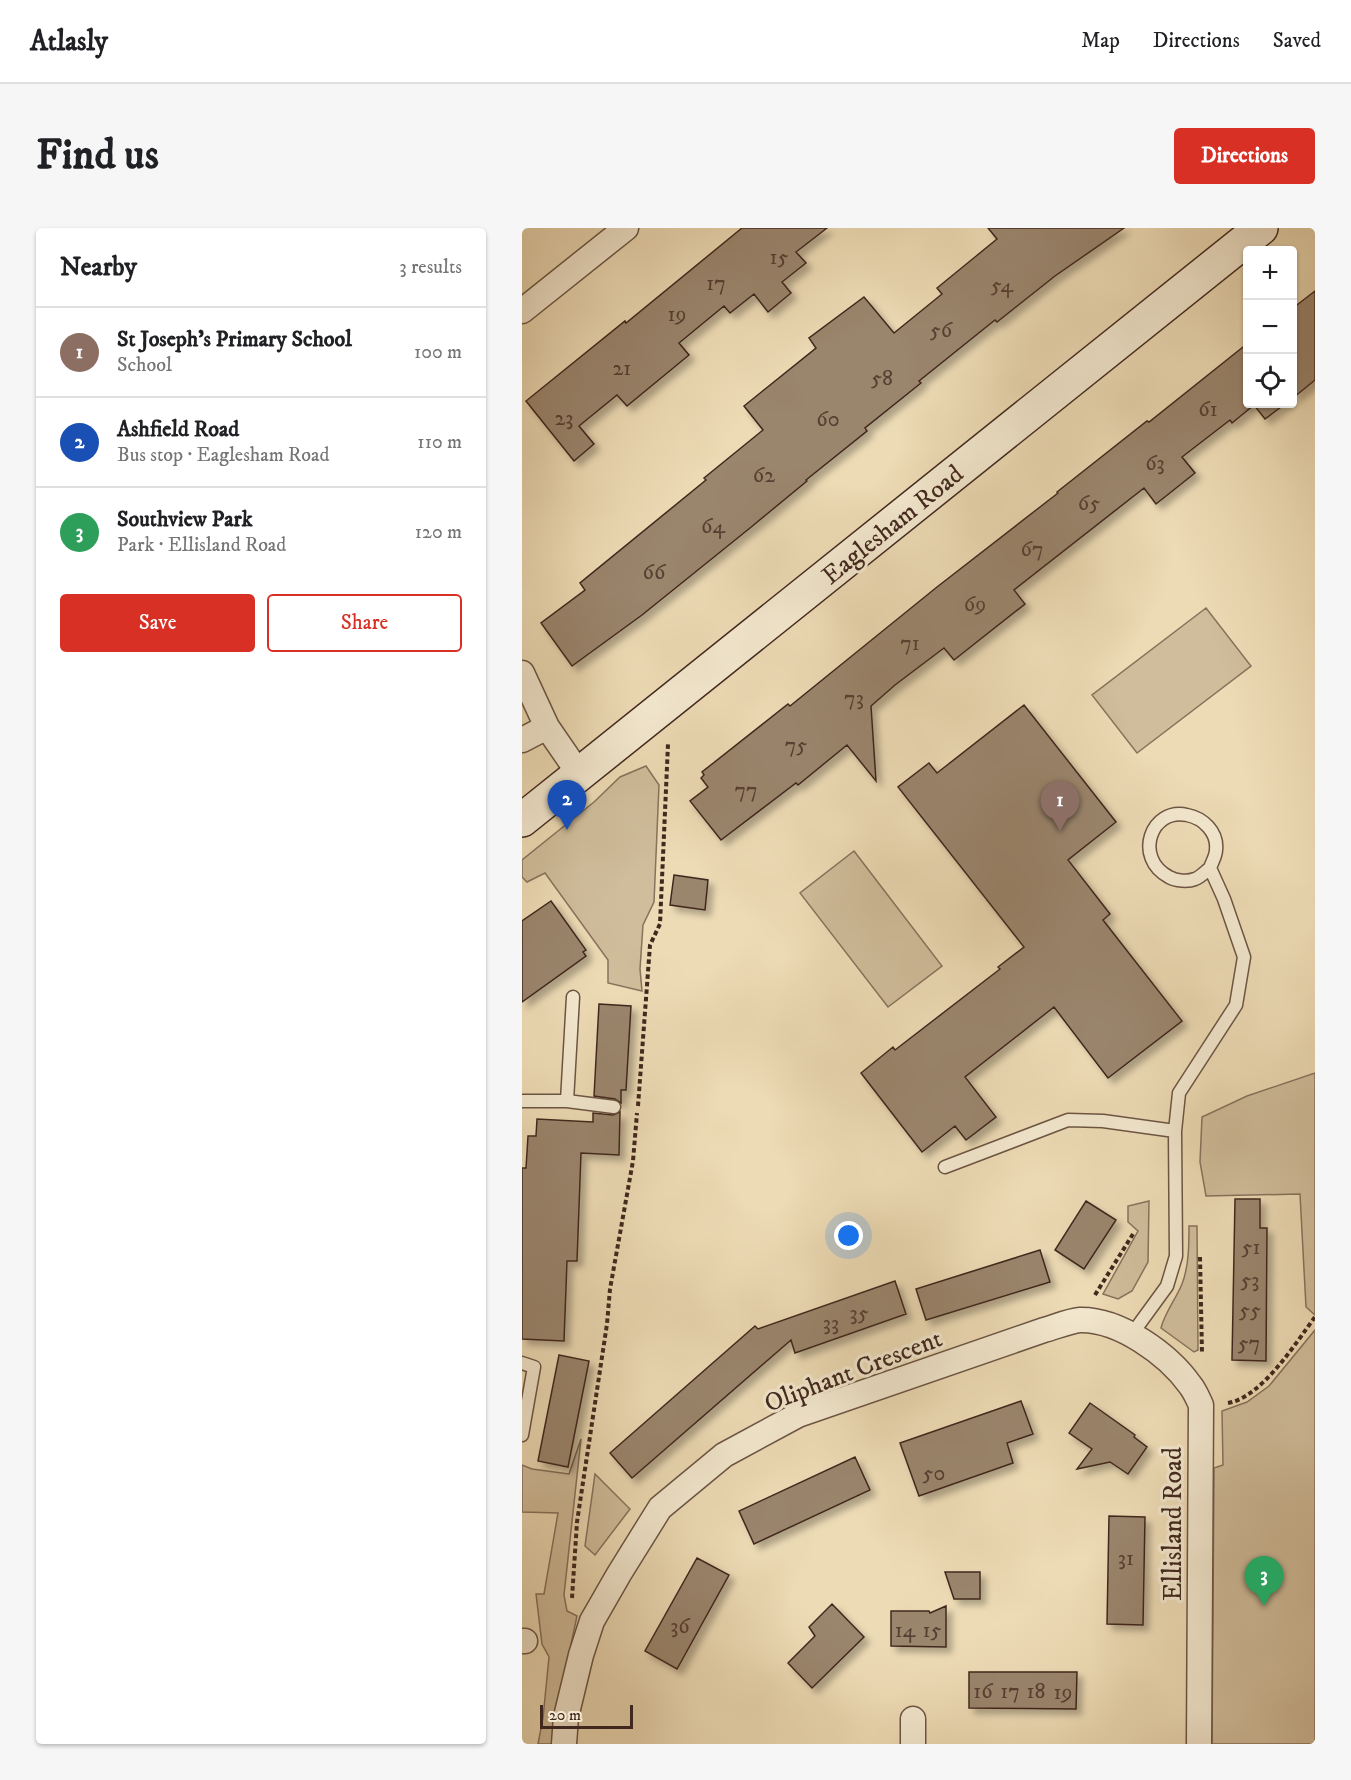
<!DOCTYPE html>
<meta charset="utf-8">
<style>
:root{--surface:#fff;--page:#f6f6f6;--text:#202124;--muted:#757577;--line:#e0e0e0;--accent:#d93025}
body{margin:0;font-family:"IM FELL DW Pica",serif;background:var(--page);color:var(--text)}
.controls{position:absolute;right:18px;top:18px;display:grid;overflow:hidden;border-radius:6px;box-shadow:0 2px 4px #0004}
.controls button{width:54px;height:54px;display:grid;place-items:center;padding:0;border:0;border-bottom:2px solid var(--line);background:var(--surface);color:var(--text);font:30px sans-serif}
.scale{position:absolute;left:18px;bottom:15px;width:93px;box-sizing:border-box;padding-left:6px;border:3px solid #41281e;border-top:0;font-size:16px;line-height:21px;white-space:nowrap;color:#41281e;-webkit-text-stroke:4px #f3e8cf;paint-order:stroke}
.you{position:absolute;left:327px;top:1008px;width:21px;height:21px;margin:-15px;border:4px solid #fff;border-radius:50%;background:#1a73e8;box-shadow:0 0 0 9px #1a73e833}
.badge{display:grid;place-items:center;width:39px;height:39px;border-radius:50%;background:var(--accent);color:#fff;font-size:20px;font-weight:700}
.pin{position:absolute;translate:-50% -50px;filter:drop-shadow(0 2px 3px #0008)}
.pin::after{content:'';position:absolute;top:32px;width:21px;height:18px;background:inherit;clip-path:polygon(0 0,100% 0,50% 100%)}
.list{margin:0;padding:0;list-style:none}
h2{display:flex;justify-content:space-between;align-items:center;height:78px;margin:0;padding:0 24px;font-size:26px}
h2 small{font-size:20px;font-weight:400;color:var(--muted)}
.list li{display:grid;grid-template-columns:39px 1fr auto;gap:18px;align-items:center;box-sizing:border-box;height:90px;padding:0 24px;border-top:2px solid var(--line)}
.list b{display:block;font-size:22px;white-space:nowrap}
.list p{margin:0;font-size:20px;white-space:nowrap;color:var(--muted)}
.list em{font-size:20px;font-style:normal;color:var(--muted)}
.actions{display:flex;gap:12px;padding:18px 24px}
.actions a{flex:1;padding:14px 0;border:2px solid var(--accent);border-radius:6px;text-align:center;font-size:21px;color:var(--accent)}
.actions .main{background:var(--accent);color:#fff}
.icon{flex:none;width:33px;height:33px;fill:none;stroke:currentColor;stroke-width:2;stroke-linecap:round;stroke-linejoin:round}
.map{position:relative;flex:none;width:793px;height:1516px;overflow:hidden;border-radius:6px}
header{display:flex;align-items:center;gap:36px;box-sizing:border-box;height:84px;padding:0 30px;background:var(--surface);border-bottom:2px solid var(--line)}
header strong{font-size:28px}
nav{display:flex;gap:33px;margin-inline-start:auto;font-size:21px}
.intro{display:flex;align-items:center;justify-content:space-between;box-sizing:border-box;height:144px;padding:0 36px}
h1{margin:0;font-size:42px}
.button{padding:15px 27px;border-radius:6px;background:var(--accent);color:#fff;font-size:21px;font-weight:700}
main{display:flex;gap:36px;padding:0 36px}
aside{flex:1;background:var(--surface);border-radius:6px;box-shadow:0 2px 4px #0004}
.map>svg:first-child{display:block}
</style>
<header>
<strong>Atlasly</strong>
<nav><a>Map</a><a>Directions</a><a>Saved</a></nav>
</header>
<div class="intro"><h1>Find us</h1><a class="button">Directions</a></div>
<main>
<aside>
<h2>Nearby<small>3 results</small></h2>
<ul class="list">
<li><span class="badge" style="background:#8d6e63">1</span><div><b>St Joseph's Primary School</b><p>School</p></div><em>100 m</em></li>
<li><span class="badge" style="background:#1a4fb4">2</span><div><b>Ashfield Road</b><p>Bus stop · Eaglesham Road</p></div><em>110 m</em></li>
<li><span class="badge" style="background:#2e9e5b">3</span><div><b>Southview Park</b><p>Park · Ellisland Road</p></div><em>120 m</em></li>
</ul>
<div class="actions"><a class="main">Save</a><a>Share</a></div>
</aside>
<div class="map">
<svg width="793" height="1516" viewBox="0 0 793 1516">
<defs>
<filter id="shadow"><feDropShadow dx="5.5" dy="5.5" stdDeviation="3" flood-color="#0004"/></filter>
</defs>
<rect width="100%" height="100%" fill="#eddbb5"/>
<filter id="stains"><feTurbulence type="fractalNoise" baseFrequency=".00333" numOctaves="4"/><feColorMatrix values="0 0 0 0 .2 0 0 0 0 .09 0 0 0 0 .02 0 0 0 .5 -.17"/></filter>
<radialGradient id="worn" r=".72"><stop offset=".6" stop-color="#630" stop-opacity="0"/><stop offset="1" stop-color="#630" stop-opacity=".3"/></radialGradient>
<path fill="#d0bd9b" stroke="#88725c" stroke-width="1.5" d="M684,380L729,438L615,525L570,467Z
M124,538L137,557L132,674L121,697L118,741L120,763L86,755V732L23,645L5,654L0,649V632L72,574L98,549Z
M332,623L420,738L366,779L278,665Z
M793,845V1087L784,1079L778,966L684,968L678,934L680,889L725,868Z
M627,973L626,1034L610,1063L596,1071L581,1066L616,1003L606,994V978Z
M667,998H675L676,1122L672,1124L639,1100C643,1084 654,1071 660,1056C667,1038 667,1016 667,998Z
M793,1102V1516H690L692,1240L701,1237L700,1183L725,1174L747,1158Z
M59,1211L42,1367L45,1383L55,1388L33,1492L32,1516H16L21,1490L27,1429L20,1416L14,1366H22L36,1285L0,1284V1237L10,1241L47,1246Z
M73,1246L108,1281L73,1327L63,1318Z"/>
<path fill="#9a856d" stroke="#41281e" stroke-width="1.5" filter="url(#shadow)" d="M220,0H305L274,24L284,35L260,54L269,65L246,84L232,66L208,85L202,78L157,115L167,127L105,178L95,167L57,198L72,216L52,233L4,173L103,93L104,95Z
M466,0H602L533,48L475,94L473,92L397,153L399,155L343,200L345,203L284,252L285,253L228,300L120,387L50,438L19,395L63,362L58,355L184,252L182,250L241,202L222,178L294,120L287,110L342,69L372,105L420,66L415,60L475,11Z
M793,63V152L771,170V80Z
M726,115V176H763L743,191L732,177L710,195L708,192L660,229L673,245L634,276L622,260L492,362L503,376L432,432L422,420L373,457L349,478L354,553L325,517L276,557L274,555L199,612L168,573L186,559L179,550L182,547L180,544L266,476L268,478L415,359L536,265L535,264L625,193L627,194Z
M502,477L594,594L546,632L588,686L581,692L660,793L586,850L532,779L443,849L474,889L444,912L433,898L400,924L339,845L371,819L373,822L478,741L476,739L502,719L376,559L407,535L415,545Z
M152,647L186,652L183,682L148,677Z
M29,673L64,722L61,724L64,728L0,774V693Z
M77,776L109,778L104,862H99V875L93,871L72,868Z
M98,884L97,927L59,925L55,1033H45L42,1113L0,1111V940H4L6,908H14L15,891L71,894V885L91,887Z
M713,971H738V1000H745L744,1133L710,1132Z
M564,973L594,992L562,1041L533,1022Z
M518,1022L528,1054L404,1092L394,1061Z
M373,1053L384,1086L273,1125L269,1112L110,1250L88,1225L233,1098L236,1101Z
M37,1127L67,1133L46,1239L16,1233Z
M499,1173L511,1206L485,1215L491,1235L397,1268L378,1215Z
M568,1175L613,1207L612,1209L625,1219L606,1246L588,1234L555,1241L570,1221L547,1205Z
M333,1229L348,1262L232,1316L217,1283Z
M587,1288L623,1289L621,1397L585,1396Z
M175,1330L207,1347L155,1441L123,1423Z
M423,1344H458V1371H432Z
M310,1376L342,1409L290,1460L266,1435L293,1408L287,1399Z
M424,1378V1419L369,1418V1383H407L408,1385Z
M447,1444H555L554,1481L447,1480Z"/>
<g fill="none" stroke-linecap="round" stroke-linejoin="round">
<g stroke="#6c5544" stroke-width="15">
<path id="service" d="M0,873H45L51,769
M45,873L92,879
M423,939L546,892L581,893L653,903
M610,1106L645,1058L654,1028L653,903L657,865L714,777L722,729L702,671L688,640C690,634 694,628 694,622C696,604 681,590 665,587C629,579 611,630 647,649C654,653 666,654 673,651C679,649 684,643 688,640
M0,1135L12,1139L0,1207"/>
</g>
<g stroke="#6c5544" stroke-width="27">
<path id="minor" d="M0,83L104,0
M0,445L25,499L58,547
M0,512L25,499
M0,1413H3
M391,1491V1516
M42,1516L44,1489L59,1427L70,1393L97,1346L138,1280L202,1227L276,1187L522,1102C533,1099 547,1093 558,1092C597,1091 646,1126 668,1157C673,1163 676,1171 679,1177L677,1516"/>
</g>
<g stroke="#41281e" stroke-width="36">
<path id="secondary" d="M0,592L739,0"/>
</g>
<path stroke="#41281e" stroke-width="4" stroke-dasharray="4.5 3" stroke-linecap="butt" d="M116,878L128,717L138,696L146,516
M678,1029L680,1126
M573,1067L611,1006
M706,1175C740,1169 773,1116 793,1089
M50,1370L55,1294L85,1096L88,1061L111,933L115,885"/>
<use href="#service" stroke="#f3e8cf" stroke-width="12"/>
<use href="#minor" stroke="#f3e8cf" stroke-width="24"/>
<use href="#secondary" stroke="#f3e8cf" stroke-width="33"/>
</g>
<g text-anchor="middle" stroke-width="6" stroke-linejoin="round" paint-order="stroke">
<g font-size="22" fill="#573f32">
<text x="257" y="36">15</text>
<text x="194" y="62">17</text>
<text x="480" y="64">54</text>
<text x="155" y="93">19</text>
<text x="419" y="109">56</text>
<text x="100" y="147">21</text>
<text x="360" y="157">58</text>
<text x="686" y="188">61</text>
<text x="42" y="197">23</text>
<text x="306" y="198">60</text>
<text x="633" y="242">63</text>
<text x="242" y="254">62</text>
<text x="567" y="282">65</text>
<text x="191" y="305">64</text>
<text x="510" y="328">67</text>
<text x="132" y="351">66</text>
<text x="453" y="383">69</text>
<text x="388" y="422">71</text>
<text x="332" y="477">73</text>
<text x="274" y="524">75</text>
<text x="224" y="569">77</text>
<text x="729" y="1026">51</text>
<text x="728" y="1059">53</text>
<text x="728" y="1089">55</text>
<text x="337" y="1092">35</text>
<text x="309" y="1102">33</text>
<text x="727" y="1122">57</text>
<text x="412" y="1252">50</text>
<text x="604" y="1337">31</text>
<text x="158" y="1405">36</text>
<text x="383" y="1409">14</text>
<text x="410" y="1409">15</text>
<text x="461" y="1470">16</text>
<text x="488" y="1470">17</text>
<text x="514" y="1470">18</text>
<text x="541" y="1471">19</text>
</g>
<g font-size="26" fill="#41281e" stroke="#f3e8cf">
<text transform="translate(370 296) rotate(-39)" y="9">Eaglesham Road</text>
<text transform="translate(331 1142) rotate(-21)" y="9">Oliphant Crescent</text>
<text transform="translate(650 1296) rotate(-90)" y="9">Ellisland Road</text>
</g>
</g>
<rect width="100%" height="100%" filter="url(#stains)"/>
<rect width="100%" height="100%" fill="url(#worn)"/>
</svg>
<div class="controls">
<button>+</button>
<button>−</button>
<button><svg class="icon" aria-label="locate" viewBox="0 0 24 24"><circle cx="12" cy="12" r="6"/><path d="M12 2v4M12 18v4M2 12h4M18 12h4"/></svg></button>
</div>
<div class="scale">20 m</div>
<div class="you"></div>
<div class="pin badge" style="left:538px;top:603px;background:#8d6e63">1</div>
<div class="pin badge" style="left:45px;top:602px;background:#1a4fb4">2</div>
<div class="pin badge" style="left:742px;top:1378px;background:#2e9e5b">3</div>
</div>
</main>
